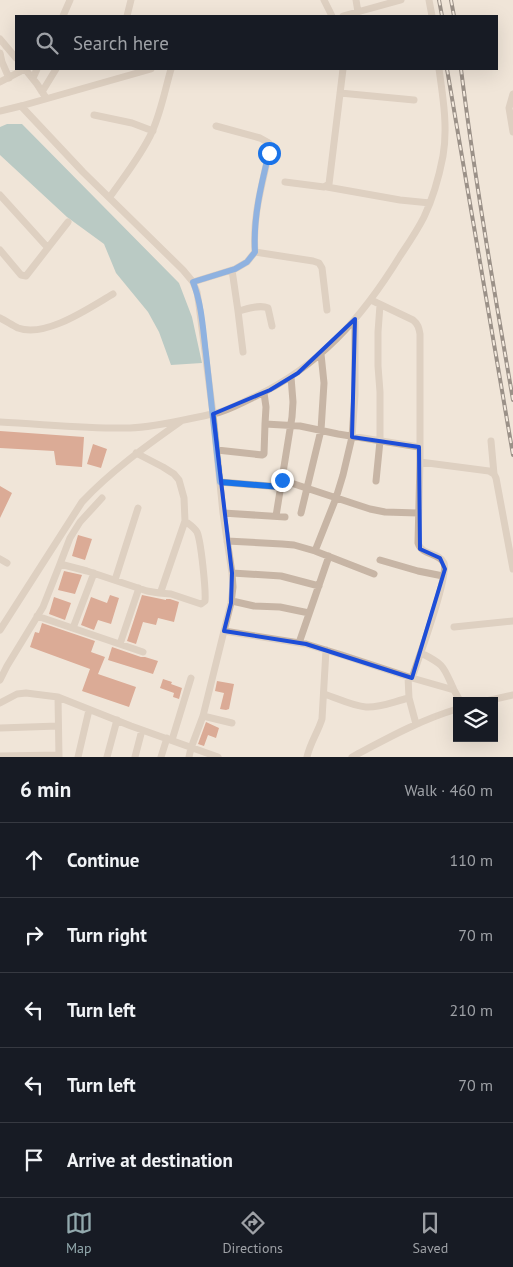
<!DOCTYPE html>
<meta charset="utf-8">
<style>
:root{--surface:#171b24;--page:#242831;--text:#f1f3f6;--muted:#9ea1a6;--line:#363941;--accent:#92a9ad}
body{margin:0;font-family:"PT Sans",sans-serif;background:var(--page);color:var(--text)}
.controls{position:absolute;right:15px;bottom:15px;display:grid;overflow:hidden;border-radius:0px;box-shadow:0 5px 20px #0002}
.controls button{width:45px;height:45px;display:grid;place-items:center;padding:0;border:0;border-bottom:1px solid var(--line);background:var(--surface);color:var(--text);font:25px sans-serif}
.stop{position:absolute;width:15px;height:15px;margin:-11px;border:4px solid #1a73e8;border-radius:50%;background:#fff}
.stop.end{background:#1a73e8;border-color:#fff;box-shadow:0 1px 5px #0008}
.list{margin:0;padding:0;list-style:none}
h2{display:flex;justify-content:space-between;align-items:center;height:65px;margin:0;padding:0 20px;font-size:21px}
h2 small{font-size:16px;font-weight:400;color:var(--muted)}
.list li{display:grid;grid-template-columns:32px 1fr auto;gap:15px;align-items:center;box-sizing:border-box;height:75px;padding:0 20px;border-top:1px solid var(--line)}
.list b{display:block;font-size:19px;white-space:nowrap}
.list em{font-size:16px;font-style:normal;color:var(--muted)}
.icon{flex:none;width:28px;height:28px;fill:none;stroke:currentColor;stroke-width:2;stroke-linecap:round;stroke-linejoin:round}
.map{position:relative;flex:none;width:513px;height:757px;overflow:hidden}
.search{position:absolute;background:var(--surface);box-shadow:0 5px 20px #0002;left:15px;right:15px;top:15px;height:55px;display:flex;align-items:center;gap:12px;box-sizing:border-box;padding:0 18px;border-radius:0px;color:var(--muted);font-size:19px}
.sheet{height:440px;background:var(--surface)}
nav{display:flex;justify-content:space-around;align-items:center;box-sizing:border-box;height:70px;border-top:1px solid var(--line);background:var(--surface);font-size:14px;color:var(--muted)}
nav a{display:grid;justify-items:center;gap:2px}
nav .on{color:var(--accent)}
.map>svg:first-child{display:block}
</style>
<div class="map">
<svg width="513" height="757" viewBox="0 0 513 757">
<rect width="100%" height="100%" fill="#f0e5d8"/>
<path fill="#79a9ac" d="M7,124H22L179,283L192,317L202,363L171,365L159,332L148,312L116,273L104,244L67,217L0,155V127Z"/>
<path fill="#c16445" d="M0,431L84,437L82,467L56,465L54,451L0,448Z
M93,444L107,449L101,468L87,464Z
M0,486L12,493L0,518Z
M78,535L92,539L85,560L72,556Z
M64,571L82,575L75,594L58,590Z
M110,595L119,598L111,624L98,620L94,630L81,625L91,597L107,603Z
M142,595L166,600V599H170L179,602L174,622L158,618L156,625L143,622L136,644L127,641Z
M54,597L71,603L65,620L49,614Z
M42,623L95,641L91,652L105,657L98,674L136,687L129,707L82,691L90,669L30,647L35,632L39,633Z
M112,647L141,657H145L158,661L153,674L108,660Z
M163,679L172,682L171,684L182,688L179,699L173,697L174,693L160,688Z
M217,681L234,684L229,709L226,710L220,709L224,693L215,691Z
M206,722L219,728L216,738L208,735L204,746L198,744Z"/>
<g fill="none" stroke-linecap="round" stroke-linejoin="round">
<path stroke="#c7b5a5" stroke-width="7" d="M324,0L332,16
M356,0L358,12
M429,0L432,16
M63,16L70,0
M127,16L131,0
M343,16L401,0
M0,39L16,58
M0,53L2,62L9,78
M25,69L37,84L46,98
M33,78L37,69
M0,82L25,69
M42,92L56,69
M340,93L414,100
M513,94L509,108L513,132
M21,106L83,172L183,270L193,282L197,292L199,305L213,414L223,513L232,573L233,587L231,603L224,631
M0,111L21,106L151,69
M94,115L132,123L153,131
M285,182L324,187L329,184L343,69
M327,187L400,200L430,203
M112,194C126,174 142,154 152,132C161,112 165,90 171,69
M0,195L48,248
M0,250L21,275L26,276L68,222
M255,252L313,261L319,263L322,268L327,310
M232,270L238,311C247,309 260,304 268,308L272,326
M193,282L235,269L247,262L255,252C252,216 263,182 270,148L269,143L260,138L216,126
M371,300L413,320C418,324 419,328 420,334V462L418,543C422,556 439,552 444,563C449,576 418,660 412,678L454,690L460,701
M238,311L243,352
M0,318C6,321 12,325 18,328C46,338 89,308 113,294
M264,393L266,407L265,424L300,426L338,434L419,447
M0,422C43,424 87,429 130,428C158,427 186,419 213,414C227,411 239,404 252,398C319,367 362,318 400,256C408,244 417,231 424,217C433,198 439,177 443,156C448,128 443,97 439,69
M491,441L494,474
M217,450L262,455L264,454L265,424
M420,462L489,471L494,474L496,478L513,569
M282,480L370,509L385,512L418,513
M376,481L380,441V392L378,366V332L380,305
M220,482L281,487
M223,513L285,517
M301,513L321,430L324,383L321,354
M276,516L292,417L293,402L291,377
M227,541L282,544L294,545L315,551L374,574
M315,551L336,498L343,475L352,437L355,395V319
M0,559L7,563
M380,560L418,571L443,576
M60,564L70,538L80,522L102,498
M232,573L281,576L319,586
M115,580L138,508
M159,593L171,594L201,604L205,601C206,590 201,541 197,532C194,527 189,524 185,521
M232,601L254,606L280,607L309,613
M37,616L143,652
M454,627L513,621
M73,628L94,573
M0,630L82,502C111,471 146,446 180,422
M299,643L329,556
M120,644L139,588
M421,653C445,665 443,666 454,690
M408,677L409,698L416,724
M0,680L7,666L43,607L60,564L87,571L147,591L159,593L161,591L185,521L184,498L179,480L174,474L163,467L136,453
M324,694C337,698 352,706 366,707C380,708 395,701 409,698
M58,697L59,757
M486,701L513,695
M0,703L17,694L26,693L58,697L131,726L218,757
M203,716L232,723
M0,728L58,726
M172,740L191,678
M0,756L59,755
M78,757L89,710
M107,757L117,720
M135,757L142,730
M161,757L167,738
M189,757L191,748L203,716L224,631L306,644L342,655L412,678
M307,757C310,743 318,732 322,719L326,650
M352,757C386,739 420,720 457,709"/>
<g stroke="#332a26" stroke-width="4">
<path id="rail" d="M439,0L442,16
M451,0L454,16
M447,69L513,455
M461,69C475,180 494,290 513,400"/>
</g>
<use href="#rail" stroke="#f8efe4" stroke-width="2" stroke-dasharray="5.5" stroke-linecap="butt"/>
</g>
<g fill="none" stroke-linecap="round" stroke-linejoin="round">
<path stroke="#1a73e8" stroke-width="6" d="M269,153C261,185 253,218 255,252L247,262L235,269L193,282C202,305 203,330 206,354C211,397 215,439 220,482L281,487L282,480"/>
</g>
<path d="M0 0H513V757H0ZM355,319L352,437L419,447L420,549L440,558L445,569L412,678L306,644L224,631L231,603L232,573L213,414L270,390L298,373Z" fill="#f0e5d8" fill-opacity=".55" fill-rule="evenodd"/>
<path fill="none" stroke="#1d4ed8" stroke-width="4" stroke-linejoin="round" d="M355,319L352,437L419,447L420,549L440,558L445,569L412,678L306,644L224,631L231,603L232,573L213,414L270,390L298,373Z"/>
</svg>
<div class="controls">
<button><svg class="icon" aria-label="layers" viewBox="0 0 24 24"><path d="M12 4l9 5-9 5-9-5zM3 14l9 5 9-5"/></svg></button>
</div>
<div class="stop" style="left:269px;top:153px"></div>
<div class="stop end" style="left:282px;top:480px"></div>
<div class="search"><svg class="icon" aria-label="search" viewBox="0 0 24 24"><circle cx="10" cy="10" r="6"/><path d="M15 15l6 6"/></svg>Search here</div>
</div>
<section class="sheet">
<h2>6 min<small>Walk · 460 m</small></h2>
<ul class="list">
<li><svg class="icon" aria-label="ahead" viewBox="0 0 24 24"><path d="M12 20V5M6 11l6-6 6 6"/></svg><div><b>Continue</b></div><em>110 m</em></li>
<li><svg class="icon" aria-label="right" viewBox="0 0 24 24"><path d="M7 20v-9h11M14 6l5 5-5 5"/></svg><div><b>Turn right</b></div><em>70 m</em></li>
<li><svg class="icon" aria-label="left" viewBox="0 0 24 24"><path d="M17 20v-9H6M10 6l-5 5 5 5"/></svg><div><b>Turn left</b></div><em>210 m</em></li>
<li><svg class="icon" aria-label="left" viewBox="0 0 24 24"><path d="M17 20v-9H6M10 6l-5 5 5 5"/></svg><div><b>Turn left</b></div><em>70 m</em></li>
<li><svg class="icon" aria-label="arrive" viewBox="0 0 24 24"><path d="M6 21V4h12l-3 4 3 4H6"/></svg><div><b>Arrive at destination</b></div></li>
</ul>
</section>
<nav>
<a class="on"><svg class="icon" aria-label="map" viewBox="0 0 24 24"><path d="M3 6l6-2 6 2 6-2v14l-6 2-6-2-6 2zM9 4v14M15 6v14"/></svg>Map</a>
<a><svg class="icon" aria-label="directions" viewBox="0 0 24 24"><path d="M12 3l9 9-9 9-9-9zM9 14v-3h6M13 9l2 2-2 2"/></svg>Directions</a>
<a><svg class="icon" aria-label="saved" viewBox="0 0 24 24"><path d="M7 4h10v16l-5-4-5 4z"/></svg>Saved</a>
</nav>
